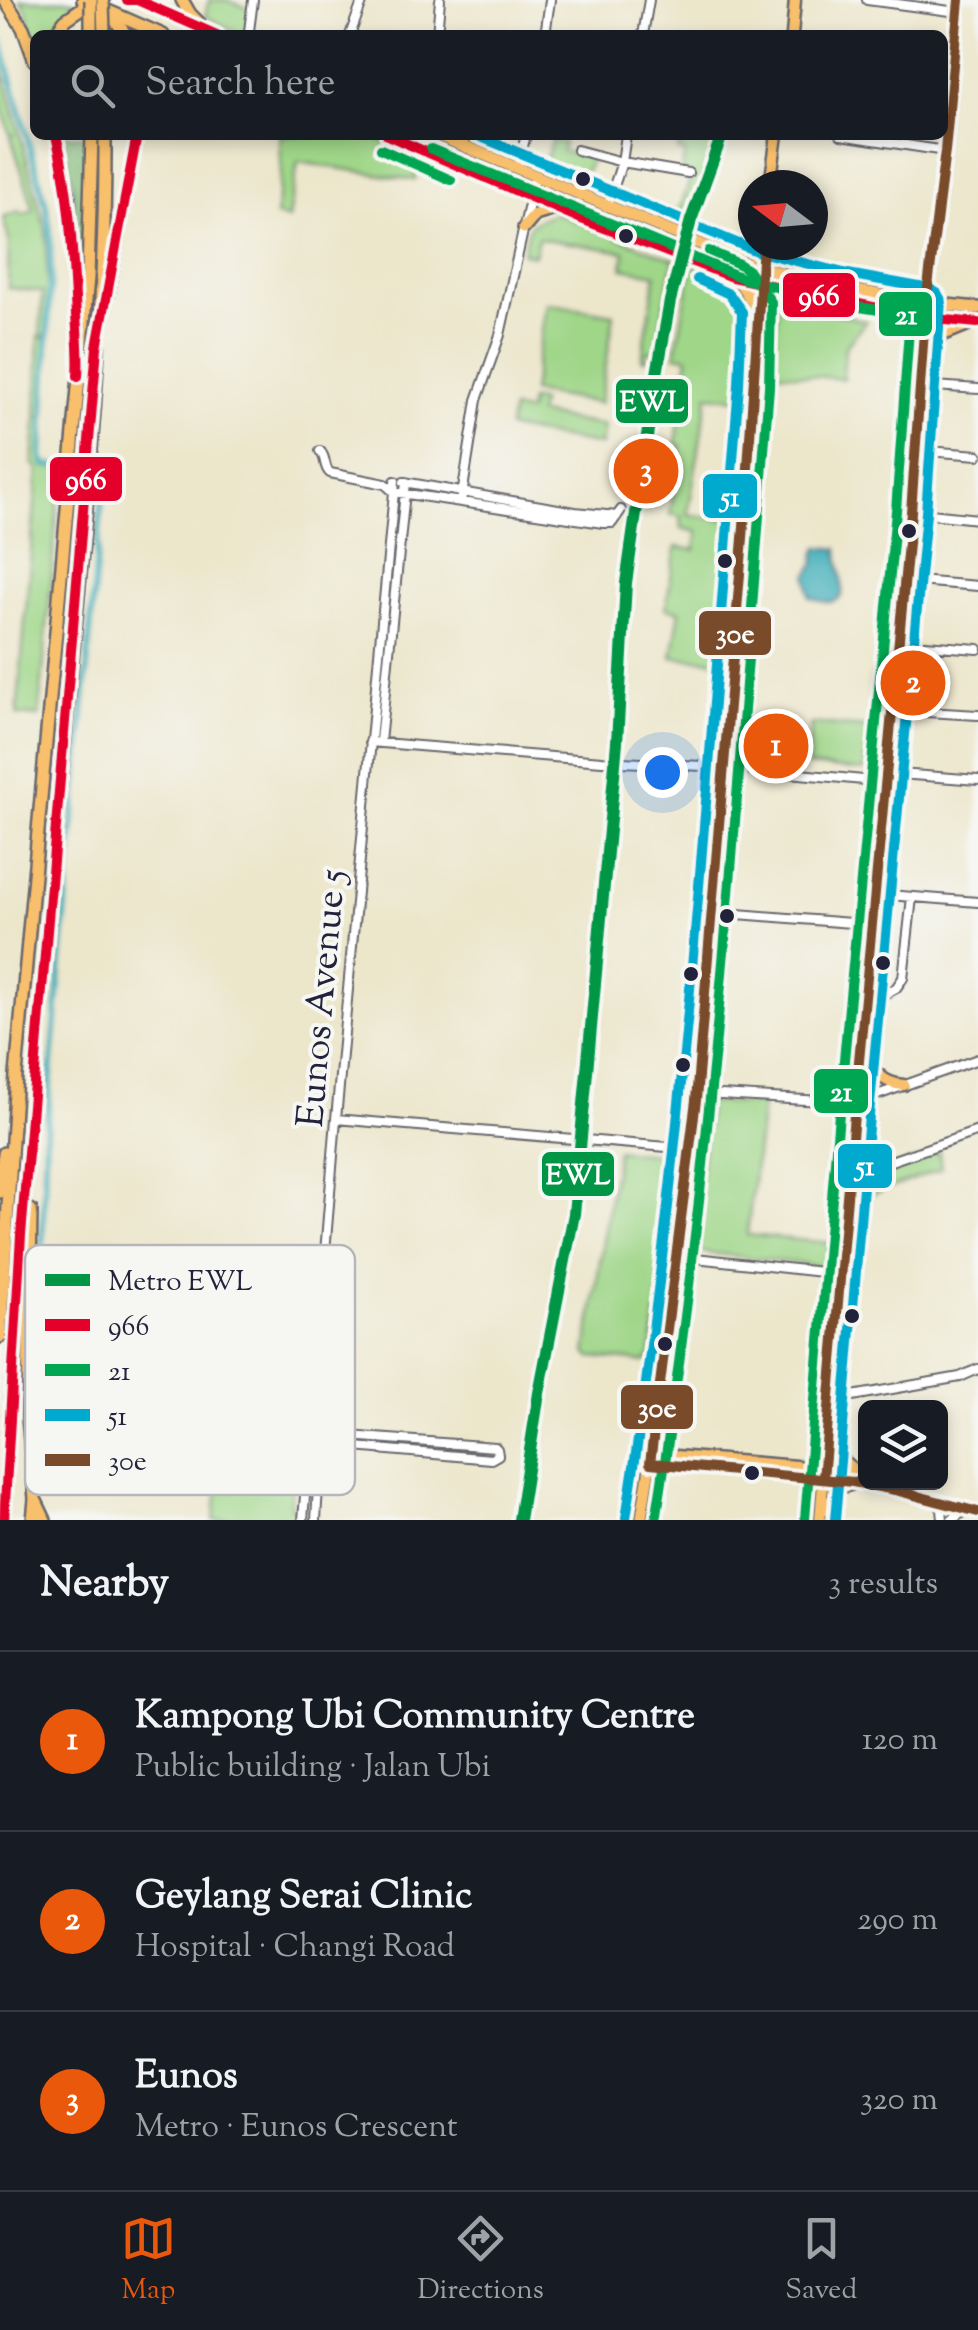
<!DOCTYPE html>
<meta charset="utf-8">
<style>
:root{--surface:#171b24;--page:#20242c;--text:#f1f3f6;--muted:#9ea1a6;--line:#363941;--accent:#ea580c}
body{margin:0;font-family:"Sorts Mill Goudy",serif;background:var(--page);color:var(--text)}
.controls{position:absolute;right:30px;bottom:30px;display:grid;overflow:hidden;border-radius:15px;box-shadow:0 5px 15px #0003}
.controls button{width:90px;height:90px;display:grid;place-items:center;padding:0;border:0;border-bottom:2px solid var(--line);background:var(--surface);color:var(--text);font:50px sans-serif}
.compass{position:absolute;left:738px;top:170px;width:90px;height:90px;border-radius:50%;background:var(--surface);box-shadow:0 5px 15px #0003;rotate:286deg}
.you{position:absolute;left:662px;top:772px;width:35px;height:35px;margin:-25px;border:8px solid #fff;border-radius:50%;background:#1a73e8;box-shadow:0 0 0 15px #1a73e833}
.badge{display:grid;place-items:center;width:65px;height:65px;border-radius:50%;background:var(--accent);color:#fff;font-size:32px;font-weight:700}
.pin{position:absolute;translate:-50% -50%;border:5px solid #fff;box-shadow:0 2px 10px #0006}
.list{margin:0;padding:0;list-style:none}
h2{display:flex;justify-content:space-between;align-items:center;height:130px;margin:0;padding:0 40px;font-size:42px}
h2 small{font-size:32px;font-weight:400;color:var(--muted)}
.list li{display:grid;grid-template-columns:65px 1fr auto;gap:30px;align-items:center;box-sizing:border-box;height:180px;padding:0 40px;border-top:2px solid var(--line)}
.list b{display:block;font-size:38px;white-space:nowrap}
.list p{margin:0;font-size:32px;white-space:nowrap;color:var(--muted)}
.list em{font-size:32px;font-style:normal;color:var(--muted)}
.icon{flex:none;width:55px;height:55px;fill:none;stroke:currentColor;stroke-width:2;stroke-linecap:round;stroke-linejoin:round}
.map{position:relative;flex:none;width:978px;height:1520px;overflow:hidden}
.search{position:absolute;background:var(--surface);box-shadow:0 5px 15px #0003;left:30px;right:30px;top:30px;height:110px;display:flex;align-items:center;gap:25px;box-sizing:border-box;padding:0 35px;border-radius:15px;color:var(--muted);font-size:38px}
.sheet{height:670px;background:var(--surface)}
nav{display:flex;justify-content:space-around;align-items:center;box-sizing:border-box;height:140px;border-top:2px solid var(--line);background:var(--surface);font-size:28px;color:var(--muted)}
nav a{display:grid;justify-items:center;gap:5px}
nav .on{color:var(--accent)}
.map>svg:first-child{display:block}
</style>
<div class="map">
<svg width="978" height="1520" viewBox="0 0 978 1520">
<rect width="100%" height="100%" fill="#f6f6f2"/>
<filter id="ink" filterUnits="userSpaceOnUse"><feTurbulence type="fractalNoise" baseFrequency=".01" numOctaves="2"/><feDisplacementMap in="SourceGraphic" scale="20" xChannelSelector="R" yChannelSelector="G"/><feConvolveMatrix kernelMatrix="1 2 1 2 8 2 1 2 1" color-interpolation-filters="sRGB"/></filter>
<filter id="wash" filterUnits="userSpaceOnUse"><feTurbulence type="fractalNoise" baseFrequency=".0048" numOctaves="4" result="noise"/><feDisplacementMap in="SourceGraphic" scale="40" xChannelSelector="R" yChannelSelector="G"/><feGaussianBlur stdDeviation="2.25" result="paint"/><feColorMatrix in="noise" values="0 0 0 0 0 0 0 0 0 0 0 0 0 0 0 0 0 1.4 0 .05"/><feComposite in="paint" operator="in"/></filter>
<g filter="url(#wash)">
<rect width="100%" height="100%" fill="#ece6cb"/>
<path fill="#9fd688" stroke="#607c62" stroke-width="2.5" d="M20,0H71L76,2L49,35H35V42L26,9Z
M209,0H226L251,9L248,35H241L205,16Z
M0,60L46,231L48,290L40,458L44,467L61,469L39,717L17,715L38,468L33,464L36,418H40L36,415L39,337L44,338V335L40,334L43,292L8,288L9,240L3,218L20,211L22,215L34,210L11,137L14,135L10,134L0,99Z
M280,135H371L417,157L415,180L298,162L288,219L276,216L281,172Z
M681,135H720L686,229L675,224L691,177L681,174L685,152L678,151Z
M552,140L564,143L562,151L575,154L577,151L593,155L578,188L541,172Z
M555,213L674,259L656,351H648L646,360L642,359L656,274L623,268L625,252L538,238L534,255L523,253C529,223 525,224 555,213Z
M692,265C763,291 753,332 749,396L741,398L708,395L688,514L724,520L738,431L743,432L736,527C726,539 727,563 730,579L723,661L672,657L680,611L666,608L676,547L695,550L698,532L681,528L682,517L670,514L681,445L676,443L688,357L675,355Z
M778,299L866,321L845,347L843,379L773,372Z
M546,303L614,314L600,403L532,392Z
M530,400L540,402L538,414L604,426L601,445L508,428L512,410L528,412Z
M811,724L868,728L864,771L807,766Z
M709,1102L762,1104L747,1235L830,1243L828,1267L691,1251Z
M617,1150L676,1156L651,1356L645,1362L591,1357L586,1353Z
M939,1152L941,1169L869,1196L868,1218L861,1208L864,1183L868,1176Z
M243,1442L296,1446L290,1507L302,1509L300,1520H214L221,1467Z"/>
<path fill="#7fb774" stroke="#506c58" stroke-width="2.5" d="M62,135H86V188L83,251H79L72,182Z"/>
<path fill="#3faeba" stroke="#30687a" stroke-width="2.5" d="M819,547L838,549C839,565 844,580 842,596C832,607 821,601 810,597L807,576L814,565L816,552Z"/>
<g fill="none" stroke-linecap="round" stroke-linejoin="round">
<path stroke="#3faeba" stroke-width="6" d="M0,38L46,205L50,229L51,269L42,458L46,465L62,467
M99,470L104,476L46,1131L39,1350L41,1442L211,1455"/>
</g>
</g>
<g filter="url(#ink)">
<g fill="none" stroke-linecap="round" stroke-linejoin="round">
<g stroke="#69676d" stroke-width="12">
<path id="minor" d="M867,0L958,12
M249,31L253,0
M350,35L363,0
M437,35L440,0
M545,35L550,0
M643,35L649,0
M841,135L945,151
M577,150L622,162L688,173
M517,169L526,135
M607,207L622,162L626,135
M920,385L978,389
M915,450L978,455
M320,451C327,458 323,467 330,473L385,484L394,492L603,523H612L621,510
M404,482L575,512L617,516
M461,502L477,400L500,335L535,177
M911,512L978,519
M905,580L978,586
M898,643L978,649
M892,710L978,715
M905,711L911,644
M929,712L936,646
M370,742L602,761L723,767L885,782
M380,742L406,482
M886,773L978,780
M875,894L978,902
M712,912L851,923L860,922L874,911
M878,998L896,988L903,978L912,897
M696,1100L705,1094L855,1103L978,1059
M336,1119L691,1149
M850,1175L978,1131
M677,1256L840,1274
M830,1400L960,1377L978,1369
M309,1443L491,1459L498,1455L497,1449L495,1447L309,1433
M321,1472L334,1454L347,1449
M936,1502L942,1509L943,1520
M303,1520L336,1119L395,481
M316,1520L321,1439
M952,1520L960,1514L971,1510"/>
</g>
<g stroke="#69676d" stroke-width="15">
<path id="major" d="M792,35L795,0
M770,185L777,135
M861,1048C872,1067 880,1084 904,1085
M827,1440L838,1457L856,1471
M652,1454L833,1469L866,1476
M650,1463L810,1479C867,1478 923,1498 978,1512
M823,1511L840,1488L853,1484
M641,1520L654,1439L696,1100L733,638L744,526L763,245
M820,1520L855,1103L911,512L926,303L945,151L959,0"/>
</g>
<g stroke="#69676d" stroke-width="16">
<path id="highway" d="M5,0L23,28L35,61
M83,0L163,35
M136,0L217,35
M182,0L190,14L200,24
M111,14L126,35
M54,35L65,20L91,2
M56,135L69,197L77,330
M387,135L579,218L732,277L925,318L978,323
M437,135L751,265L845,289L926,303L978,308
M524,228L535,215L558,208
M723,251L745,250L753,242
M732,277L740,283L757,308
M107,299L137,135
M922,352L942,335L969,324
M0,1192L4,1153
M31,1210L28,1417L35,1499L33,1520
M0,1337L16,1075L88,277L92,135
M35,1499L45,1520
M4,1520C17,1259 40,998 65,737C83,537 106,336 105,135"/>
</g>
<use href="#minor" stroke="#fff" stroke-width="8"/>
<use href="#major" stroke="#f8bf6c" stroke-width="10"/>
<use href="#highway" stroke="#f8bf6c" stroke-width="11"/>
<g stroke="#69676d" stroke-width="16" stroke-linecap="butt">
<path id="highway-bridge" d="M91,0V35
M103,0L104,35"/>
</g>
<use href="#highway-bridge" stroke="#f8bf6c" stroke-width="11"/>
<g stroke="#f6f6f2" stroke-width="18">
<path id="bus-1" d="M127,0H137L217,35
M56,135C69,189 72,243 75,298C76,324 80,350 78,376
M387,135L579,218L732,277L925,318L978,323
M4,1520L21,1235L97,347L137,135"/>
</g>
<g stroke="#f6f6f2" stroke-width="18">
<path id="bus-2" d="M381,149L451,180
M431,149L745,279L841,304L910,315L896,511L840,1102L805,1519
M656,1520C716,1145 739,765 769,387L771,302L749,271L739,264L709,251"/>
</g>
<g stroke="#f6f6f2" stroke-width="18">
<path id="bus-3" d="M476,135L756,251L848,274L930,289L937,293L941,300L926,513L870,1104L835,1520
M626,1518C686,1143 708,763 739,385L742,312L729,294L697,279"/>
</g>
<g stroke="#f6f6f2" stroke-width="18">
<path id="bus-4" d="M763,245L744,526L696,1100L650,1463L853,1482L895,1490L978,1512
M823,1479L855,1103L911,512L926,303L945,151L959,0"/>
</g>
<use href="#bus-1" stroke="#e4002b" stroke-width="10"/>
<use href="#bus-2" stroke="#00a651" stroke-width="10"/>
<use href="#bus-3" stroke="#00a9ce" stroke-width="10"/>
<use href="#bus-4" stroke="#7a4b2a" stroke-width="10"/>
<g stroke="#f6f6f2" stroke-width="20">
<path id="metro-1" d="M519,1520L539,1393L574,1214L617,742L626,583L652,402L670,301L691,220L722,135"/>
</g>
<use href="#metro-1" stroke="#009645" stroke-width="12"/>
</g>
</g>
<g fill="#22223b" stroke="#f6f6f2" stroke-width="4">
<circle cx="583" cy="179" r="9"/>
<circle cx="626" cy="236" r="9"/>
<circle cx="909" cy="531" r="9"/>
<circle cx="725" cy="561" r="9"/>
<circle cx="727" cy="916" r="9"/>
<circle cx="883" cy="963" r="9"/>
<circle cx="691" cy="974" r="9"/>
<circle cx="683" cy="1065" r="9"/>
<circle cx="852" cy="1316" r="9"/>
<circle cx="665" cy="1344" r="9"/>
<circle cx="752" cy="1473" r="9"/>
</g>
<g text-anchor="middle" stroke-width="8" stroke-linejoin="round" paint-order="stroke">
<g font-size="38" fill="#22223b" stroke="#f6f6f2">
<text transform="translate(320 998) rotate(-85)" y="13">Eunos Avenue 5</text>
</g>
</g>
<rect x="25" y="1245" width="330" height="250" rx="15" fill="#f6f6f2" stroke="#b6b6bb" stroke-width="2.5"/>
<rect x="45" y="1274" width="45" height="12" fill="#009645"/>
<rect x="45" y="1319" width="45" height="12" fill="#e4002b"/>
<rect x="45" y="1364" width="45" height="12" fill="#00a651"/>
<rect x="45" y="1409" width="45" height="12" fill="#00a9ce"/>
<rect x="45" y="1454" width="45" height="12" fill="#7a4b2a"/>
<g font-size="28" fill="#22223b">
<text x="108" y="1290">Metro EWL</text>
<text x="108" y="1335">966</text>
<text x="108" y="1380">21</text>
<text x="108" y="1425">51</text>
<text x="108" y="1470">30e</text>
</g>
<g stroke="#f6f6f2" stroke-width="4">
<rect x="781" y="271" width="76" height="48" rx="10" fill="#e4002b"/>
<rect x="877" y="290" width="57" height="48" rx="10" fill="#00a651"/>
<rect x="614" y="377" width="76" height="48" rx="10" fill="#009645"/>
<rect x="48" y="455" width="76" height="48" rx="10" fill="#e4002b"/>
<rect x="701" y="472" width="58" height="48" rx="10" fill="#00a9ce"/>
<rect x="697" y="609" width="76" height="48" rx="10" fill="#7a4b2a"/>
<rect x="812" y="1067" width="58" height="48" rx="10" fill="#00a651"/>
<rect x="836" y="1142" width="58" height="48" rx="10" fill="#00a9ce"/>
<rect x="540" y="1150" width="76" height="48" rx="10" fill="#009645"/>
<rect x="619" y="1383" width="76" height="48" rx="10" fill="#7a4b2a"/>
</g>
<g font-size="28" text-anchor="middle" font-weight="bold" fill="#fff">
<text x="819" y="305">966</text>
<text x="906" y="324">21</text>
<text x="652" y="411">EWL</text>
<text x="86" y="489">966</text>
<text x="730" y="506">51</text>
<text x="735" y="643">30e</text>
<text x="841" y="1101">21</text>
<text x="865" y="1175">51</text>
<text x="578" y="1184">EWL</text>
<text x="657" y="1417">30e</text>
</g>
</svg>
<div class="controls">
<button><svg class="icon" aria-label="layers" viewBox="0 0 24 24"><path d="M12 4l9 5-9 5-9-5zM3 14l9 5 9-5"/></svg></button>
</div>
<svg class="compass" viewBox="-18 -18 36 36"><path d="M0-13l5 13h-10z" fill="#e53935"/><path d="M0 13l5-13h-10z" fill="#9ea1a6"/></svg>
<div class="you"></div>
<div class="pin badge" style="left:776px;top:746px">1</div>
<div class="pin badge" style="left:913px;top:683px">2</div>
<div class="pin badge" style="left:646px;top:471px">3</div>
<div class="search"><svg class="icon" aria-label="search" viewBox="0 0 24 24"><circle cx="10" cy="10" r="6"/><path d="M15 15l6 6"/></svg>Search here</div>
</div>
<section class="sheet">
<h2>Nearby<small>3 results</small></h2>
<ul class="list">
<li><span class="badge">1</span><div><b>Kampong Ubi Community Centre</b><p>Public building · Jalan Ubi</p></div><em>120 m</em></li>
<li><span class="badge">2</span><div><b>Geylang Serai Clinic</b><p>Hospital · Changi Road</p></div><em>290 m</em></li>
<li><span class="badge">3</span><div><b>Eunos</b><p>Metro · Eunos Crescent</p></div><em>320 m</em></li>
</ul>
</section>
<nav>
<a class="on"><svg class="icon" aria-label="map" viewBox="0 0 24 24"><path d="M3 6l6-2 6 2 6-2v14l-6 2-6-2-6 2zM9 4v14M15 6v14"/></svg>Map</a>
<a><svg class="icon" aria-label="directions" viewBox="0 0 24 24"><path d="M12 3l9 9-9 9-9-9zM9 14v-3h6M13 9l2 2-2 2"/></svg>Directions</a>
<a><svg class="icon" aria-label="saved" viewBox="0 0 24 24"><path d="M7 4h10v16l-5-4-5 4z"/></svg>Saved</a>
</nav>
